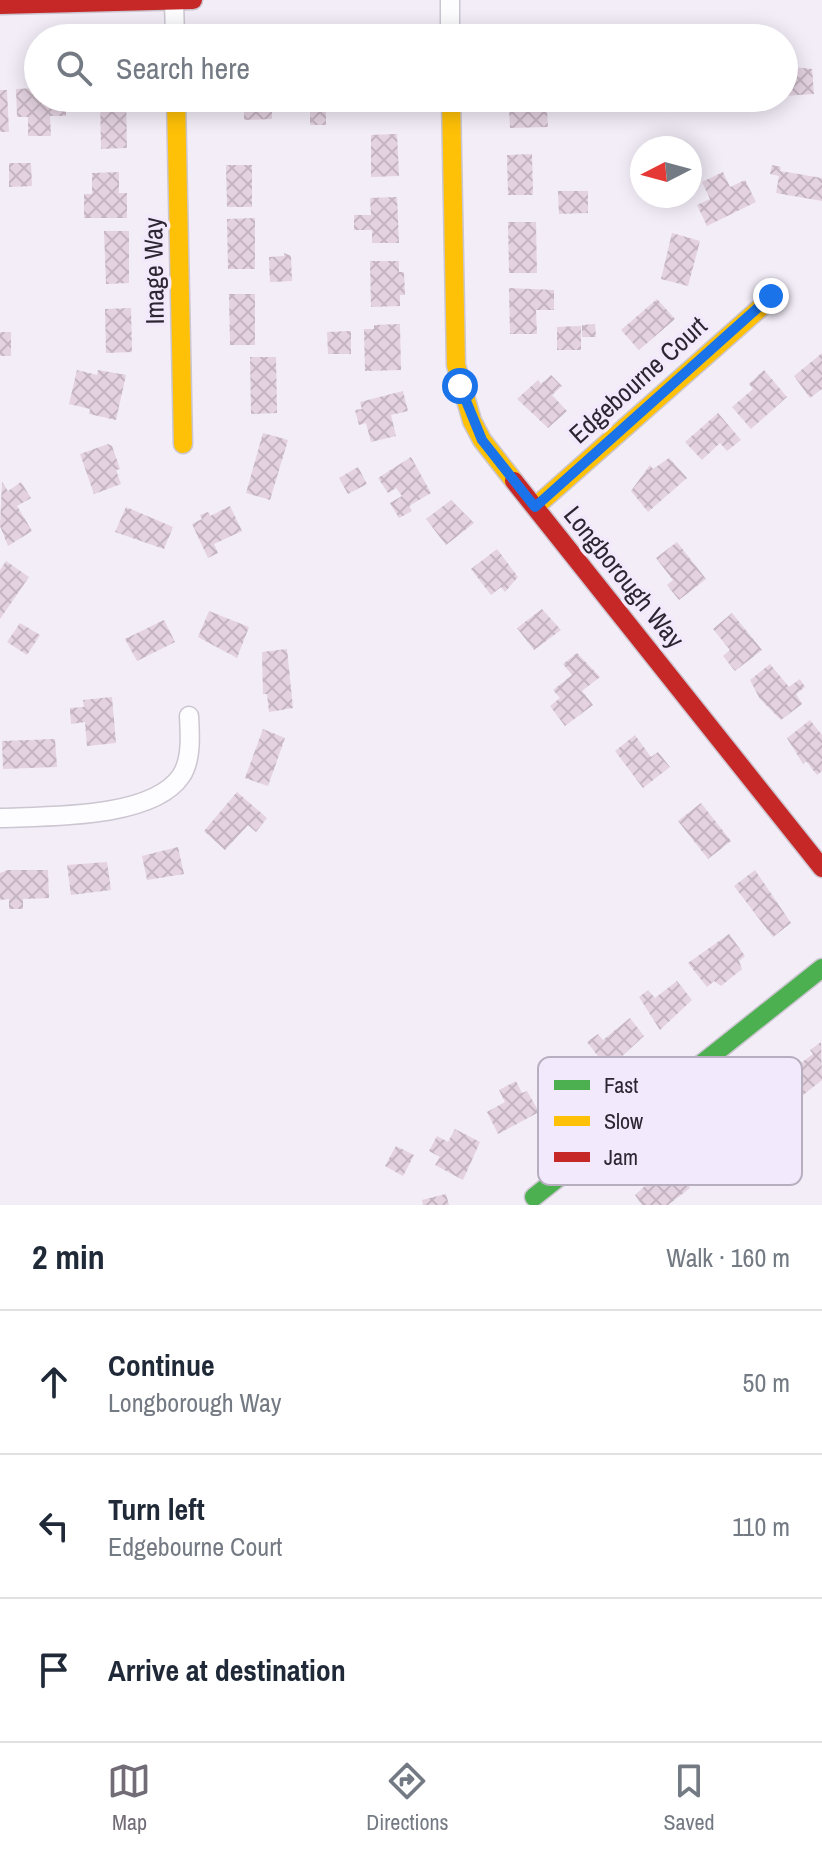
<!DOCTYPE html>
<meta charset="utf-8">
<style>
:root{--surface:#fff;--page:#f2f2f3;--text:#1f2937;--muted:#747a83;--line:#e0e1e3;--accent:#726c77}
body{margin:0;font-family:"Archivo Narrow",sans-serif;background:var(--page);color:var(--text)}
.compass{position:absolute;left:630px;top:136px;width:72px;height:72px;border-radius:50%;background:var(--surface);box-shadow:0 4px 20px #0003;rotate:264deg}
.stop{position:absolute;width:24px;height:24px;margin:-18px;border:6px solid #1a73e8;border-radius:50%;background:#fff}
.stop.end{background:#1a73e8;border-color:#fff;box-shadow:0 2px 8px #0008}
.list{margin:0;padding:0;list-style:none}
h2{display:flex;justify-content:space-between;align-items:center;height:104px;margin:0;padding:0 32px;font-size:34px}
h2 small{font-size:26px;font-weight:400;color:var(--muted)}
.list li{display:grid;grid-template-columns:52px 1fr auto;gap:24px;align-items:center;box-sizing:border-box;height:144px;padding:0 32px;border-top:2px solid var(--line)}
.list b{display:block;font-size:30px;white-space:nowrap}
.list p{margin:0;font-size:26px;white-space:nowrap;color:var(--muted)}
.list em{font-size:26px;font-style:normal;color:var(--muted)}
.icon{flex:none;width:44px;height:44px;fill:none;stroke:currentColor;stroke-width:2;stroke-linecap:round;stroke-linejoin:round}
.map{position:relative;flex:none;width:822px;height:1205px;overflow:hidden}
.search{position:absolute;background:var(--surface);box-shadow:0 4px 20px #0003;left:24px;right:24px;top:24px;height:88px;display:flex;align-items:center;gap:20px;box-sizing:border-box;padding:0 28px;border-radius:44px;color:var(--muted);font-size:30px}
.sheet{height:536px;background:var(--surface)}
nav{display:flex;justify-content:space-around;align-items:center;box-sizing:border-box;height:112px;border-top:2px solid var(--line);background:var(--surface);font-size:22px;color:var(--muted)}
nav a{display:grid;justify-items:center;gap:4px}
nav .on{color:var(--accent)}
.map>svg:first-child{display:block}
</style>
<div class="map">
<svg width="822" height="1205" viewBox="0 0 822 1205">
<defs>
<pattern id="building-cross-hatch" width="8" height="8" patternUnits="userSpaceOnUse" patternTransform="scale(2)"><rect width="8" height="8" fill="#e4d2e0"/><path d="M0 0l8 8M0 8l8-8" fill="none" stroke="#c4b4c1"/></pattern>
</defs>
<rect width="100%" height="100%" fill="#f3edf8"/>
<path fill="url(#building-cross-hatch)" d="M793,67L812,69L814,94L784,96V68Z
M38,88V98H66V116H50L51,136H28V117H17L16,89Z
M0,90H7L9,132H0Z
M100,98H126L127,148L101,149Z
M226,98H289L290,105H272V119L244,120V106L227,107Z
M335,98H395V103L336,105Z
M519,98H542V111H547L548,127L510,128L509,109H520Z
M310,106H326V125H310Z
M397,134L399,176L371,177V135Z
M532,154L533,195H508L507,155Z
M9,163H31L32,186L9,187Z
M226,165H252V207H227Z
M772,165L781,167L780,171L822,178V201L776,193L779,176L770,174Z
M119,172V193H127V218H84V194H92V173Z
M723,172L730,187L745,180L756,202L707,226L697,205L710,199L702,182Z
M558,191H588V213L559,214Z
M397,197L399,243H372V230H354V215H371L370,198Z
M255,218V269H228L227,219Z
M508,222H536L537,273H509Z
M104,231H129V283L106,284Z
M672,233L700,241L688,286L661,279Z
M284,253L291,256L292,281L270,282L269,257L284,256Z
M370,261H399V272H404L405,295H400V306L371,307Z
M509,288L554,290V310H536L537,334H510Z
M229,294H255V345H230Z
M657,299L675,319L639,350L621,330Z
M131,308L132,352L106,353L105,309Z
M400,324L401,370L365,371L364,329H374V325Z
M595,324L596,337H582V325Z
M581,326V350H557V327Z
M351,331V354H328L327,332Z
M0,332H11V356H0Z
M822,353V389L810,398L794,376Z
M250,357H276L277,413L251,414Z
M77,370L97,375L98,370L126,375L116,420L89,414L90,409L69,404Z
M764,370L787,397L751,429L732,407L753,389L749,384Z
M551,375L562,386L552,395L567,411L548,428L517,399L538,380L541,384Z
M403,391L408,411L391,415L396,436L371,442L366,423L359,425L355,410L362,409L360,402Z
M718,413L741,440L727,451L720,443L702,460L685,442Z
M263,433L288,440L270,500L246,493Z
M108,444L112,446L120,469L116,470L121,484L94,494L80,454Z
M411,457L431,493L409,506L412,511L399,518L390,503L402,496L396,488L388,493L378,478Z
M669,458L687,478L648,512L631,491L650,465L653,469Z
M358,467L367,484L348,494L339,478Z
M2,482L8,491L21,482L31,498L17,506L32,531L8,546L0,526Z
M451,500L474,523L446,545L426,519Z
M230,506L242,531L214,544L218,553L208,558L192,524L202,519L200,515L208,512L210,516Z
M126,507L173,527L164,549L115,532Z
M677,542L706,579L679,600L667,585L673,580L656,558Z
M497,549L518,577L505,592L501,587L491,595L471,569Z
M6,561L29,577L0,619V570Z
M542,609L561,630L534,650L517,628Z
M209,611L249,627L237,658L198,637Z
M732,613L762,650L735,671L723,656L730,650L713,629Z
M164,620L175,642L137,661L125,639Z
M20,623L40,635L27,655L7,642Z
M287,649L293,708L269,712L267,694H263L262,652Z
M577,653L600,677L582,691L593,705L565,726L550,706L560,698L553,690L572,675L563,664Z
M770,664L789,687L800,679L805,687L796,694L802,704L781,720L760,699L750,680Z
M112,697L116,743L87,746L85,722L71,724L70,708L84,707L83,700Z
M810,720L822,735V771L817,775L806,761L803,764L787,738Z
M263,729L285,738L268,786L245,778Z
M635,735L651,757L658,752L670,767L643,788L615,751Z
M55,739L57,767L3,769L2,741Z
M237,792L267,818L256,832L248,825L225,850L204,831Z
M701,803L731,841L708,859L678,821Z
M178,847L184,874L147,880L142,856Z
M107,862L111,890L71,895L67,865Z
M8,870H48L49,898L23,899V909H9V899L0,900V873Z
M755,870L791,923L773,937L734,886Z
M729,934L745,956L739,961L742,969L721,986L714,981L707,987L688,963Z
M677,981L692,1000L660,1030L639,997L648,990L655,998Z
M630,1018L644,1036L608,1069L587,1042L598,1034L603,1040Z
M821,1042L822,1080L802,1096L785,1075L813,1054L810,1050Z
M516,1081L522,1093L527,1091L539,1112L498,1134L487,1112L505,1102L499,1090Z
M455,1129L480,1142L463,1180L435,1165L440,1157L429,1151L437,1136L448,1142Z
M396,1146L414,1155L403,1176L385,1166Z
M670,1163L690,1188L668,1205H642L635,1195Z
M446,1194L449,1205H423L422,1200Z"/>
<g fill="none" stroke-linecap="round" stroke-linejoin="round">
<g stroke="#ccc6d1" stroke-width="21">
<path id="street" d="M174,0L175,38
M450,0V38
M0,818C47,816 152,819 181,776C192,760 190,734 189,716"/>
</g>
<g stroke="#ccc6d1" stroke-width="21">
<path id="fast" d="M534,1197L822,968"/>
</g>
<g stroke="#ccc6d1" stroke-width="21">
<path id="slow" d="M176,98L183,444
M451,98L456,365L472,421L482,440L514,481
M535,507L777,293"/>
</g>
<g stroke="#ccc6d1" stroke-width="21">
<path id="jam" d="M0,5L193,0
M514,481L822,868"/>
</g>
<use href="#street" stroke="#fdfcfe" stroke-width="18"/>
<use href="#fast" stroke="#4caf50" stroke-width="18"/>
<use href="#slow" stroke="#ffc107" stroke-width="18"/>
<use href="#jam" stroke="#c62828" stroke-width="18"/>
</g>
<g fill="none" stroke-linecap="round" stroke-linejoin="round">
<path stroke="#1a73e8" stroke-width="10" d="M460,386L482,440L535,507L771,296"/>
</g>
<g text-anchor="middle" stroke-width="7" stroke-linejoin="round" paint-order="stroke">
<g font-size="26" fill="#2c2632" stroke="#f3e9fc">
<text transform="translate(154 271) rotate(-91)" y="9">Image Way</text>
<text transform="translate(638 380) rotate(-42)" y="9">Edgebourne Court</text>
<text transform="translate(624 577) rotate(51)" y="9">Longborough Way</text>
</g>
</g>
<rect x="538" y="1057" width="264" height="128" rx="12" fill="#f3e9fc" stroke="#b7aebf" stroke-width="2"/>
<rect x="554" y="1080" width="36" height="10" fill="#4caf50"/>
<rect x="554" y="1116" width="36" height="10" fill="#ffc107"/>
<rect x="554" y="1152" width="36" height="10" fill="#c62828"/>
<g font-size="22" fill="#2c2632">
<text x="604" y="1093">Fast</text>
<text x="604" y="1129">Slow</text>
<text x="604" y="1165">Jam</text>
</g>
</svg>
<svg class="compass" viewBox="-18 -18 36 36"><path d="M0-13l5 13h-10z" fill="#e53935"/><path d="M0 13l5-13h-10z" fill="#747a83"/></svg>
<div class="stop" style="left:460px;top:386px"></div>
<div class="stop end" style="left:771px;top:296px"></div>
<div class="search"><svg class="icon" aria-label="search" viewBox="0 0 24 24"><circle cx="10" cy="10" r="6"/><path d="M15 15l6 6"/></svg>Search here</div>
</div>
<section class="sheet">
<h2>2 min<small>Walk · 160 m</small></h2>
<ul class="list">
<li><svg class="icon" aria-label="ahead" viewBox="0 0 24 24"><path d="M12 20V5M6 11l6-6 6 6"/></svg><div><b>Continue</b><p>Longborough Way</p></div><em>50 m</em></li>
<li><svg class="icon" aria-label="left" viewBox="0 0 24 24"><path d="M17 20v-9H6M10 6l-5 5 5 5"/></svg><div><b>Turn left</b><p>Edgebourne Court</p></div><em>110 m</em></li>
<li><svg class="icon" aria-label="arrive" viewBox="0 0 24 24"><path d="M6 21V4h12l-3 4 3 4H6"/></svg><div><b>Arrive at destination</b></div></li>
</ul>
</section>
<nav>
<a class="on"><svg class="icon" aria-label="map" viewBox="0 0 24 24"><path d="M3 6l6-2 6 2 6-2v14l-6 2-6-2-6 2zM9 4v14M15 6v14"/></svg>Map</a>
<a><svg class="icon" aria-label="directions" viewBox="0 0 24 24"><path d="M12 3l9 9-9 9-9-9zM9 14v-3h6M13 9l2 2-2 2"/></svg>Directions</a>
<a><svg class="icon" aria-label="saved" viewBox="0 0 24 24"><path d="M7 4h10v16l-5-4-5 4z"/></svg>Saved</a>
</nav>
